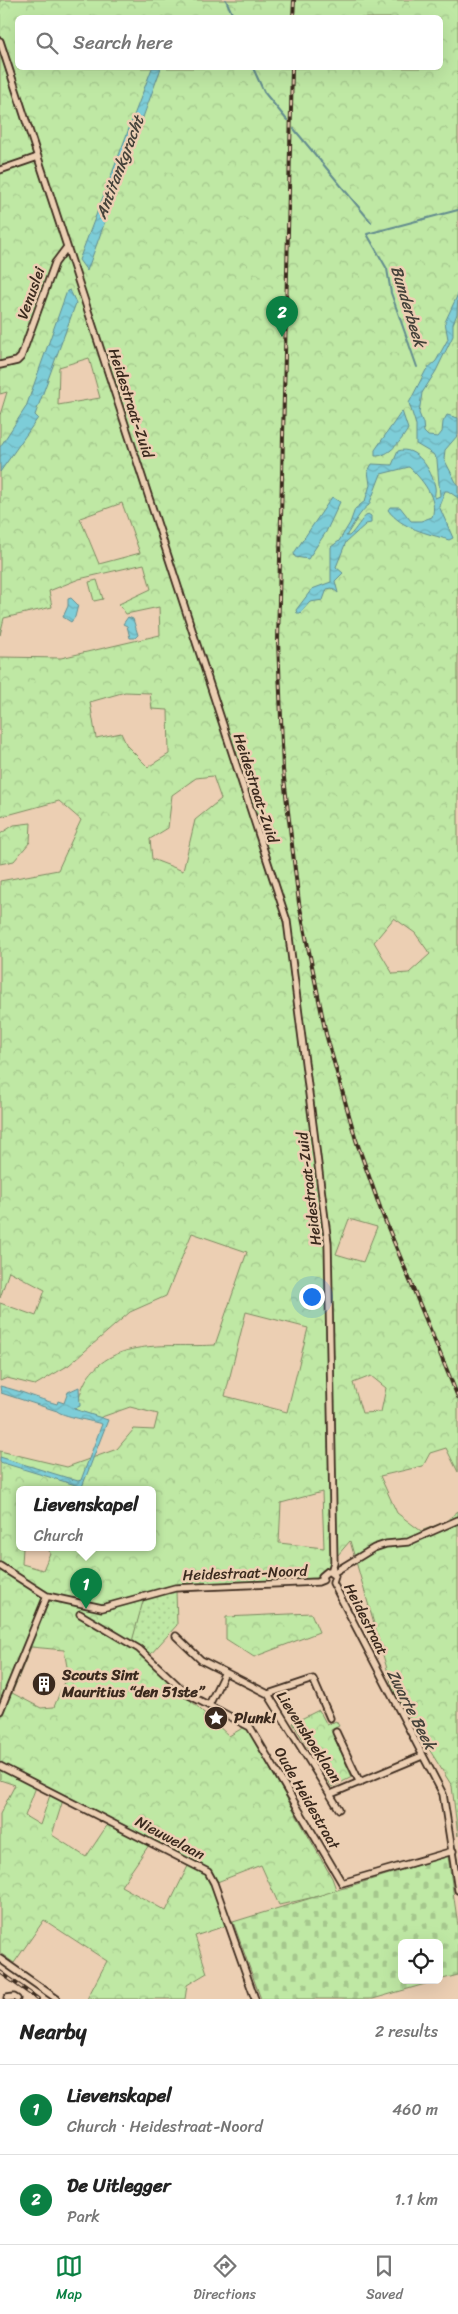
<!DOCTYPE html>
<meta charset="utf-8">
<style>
:root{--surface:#fff;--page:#f6f6f6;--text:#222;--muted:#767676;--line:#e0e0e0;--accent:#0b8043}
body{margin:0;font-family:Sriracha,sans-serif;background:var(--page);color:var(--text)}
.controls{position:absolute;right:15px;bottom:15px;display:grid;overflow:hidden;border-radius:8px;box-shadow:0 5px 20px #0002}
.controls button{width:45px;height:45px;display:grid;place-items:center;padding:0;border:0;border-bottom:1px solid var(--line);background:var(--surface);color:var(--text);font:25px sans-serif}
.you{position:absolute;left:311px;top:1296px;width:18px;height:18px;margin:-12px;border:4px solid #fff;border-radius:50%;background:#1a73e8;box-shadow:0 0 0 8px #1a73e833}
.badge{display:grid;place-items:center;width:32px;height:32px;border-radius:50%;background:var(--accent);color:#fff;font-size:16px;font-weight:700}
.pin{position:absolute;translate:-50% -41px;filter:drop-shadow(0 1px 2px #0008)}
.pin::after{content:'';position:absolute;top:26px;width:18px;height:15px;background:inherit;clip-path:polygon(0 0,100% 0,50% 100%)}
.popup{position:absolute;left:16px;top:1486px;width:140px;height:65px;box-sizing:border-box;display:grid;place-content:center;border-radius:8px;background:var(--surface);filter:drop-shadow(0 1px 4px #0005);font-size:16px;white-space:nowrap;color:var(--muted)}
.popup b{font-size:19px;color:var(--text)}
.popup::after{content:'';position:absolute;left:50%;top:100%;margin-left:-10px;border:10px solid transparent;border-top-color:var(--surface)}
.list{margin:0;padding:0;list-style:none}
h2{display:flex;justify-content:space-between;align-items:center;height:65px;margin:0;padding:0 20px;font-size:21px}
h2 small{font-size:16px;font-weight:400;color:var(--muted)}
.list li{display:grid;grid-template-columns:32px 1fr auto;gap:15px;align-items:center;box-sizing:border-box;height:90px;padding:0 20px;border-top:1px solid var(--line)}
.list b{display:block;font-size:19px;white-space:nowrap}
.list p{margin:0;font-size:16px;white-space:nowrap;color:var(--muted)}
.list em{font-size:16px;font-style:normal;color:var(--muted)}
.icon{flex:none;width:28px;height:28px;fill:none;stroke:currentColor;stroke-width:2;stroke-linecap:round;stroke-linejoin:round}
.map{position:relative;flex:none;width:458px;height:1999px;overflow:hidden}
.search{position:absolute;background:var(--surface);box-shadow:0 5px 20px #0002;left:15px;right:15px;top:15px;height:55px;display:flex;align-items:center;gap:12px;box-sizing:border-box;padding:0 18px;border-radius:8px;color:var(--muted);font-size:19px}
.sheet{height:245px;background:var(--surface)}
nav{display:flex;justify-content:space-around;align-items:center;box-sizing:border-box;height:70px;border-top:1px solid var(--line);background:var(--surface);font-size:14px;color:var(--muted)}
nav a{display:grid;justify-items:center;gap:2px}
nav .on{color:var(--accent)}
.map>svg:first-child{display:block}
</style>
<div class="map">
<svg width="458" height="1999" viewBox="0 0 458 1999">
<defs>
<pattern id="grass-dots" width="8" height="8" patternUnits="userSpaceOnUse" patternTransform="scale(1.25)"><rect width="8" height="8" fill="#bfe8a4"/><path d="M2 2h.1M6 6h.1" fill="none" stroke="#a5c78d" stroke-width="1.8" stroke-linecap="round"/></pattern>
<pattern id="forest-crowns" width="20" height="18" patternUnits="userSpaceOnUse" patternTransform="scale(1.25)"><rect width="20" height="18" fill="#bfe8a4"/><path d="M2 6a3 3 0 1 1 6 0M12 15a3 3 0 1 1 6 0" fill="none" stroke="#a5c78d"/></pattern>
<pattern id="cemetery-stones" width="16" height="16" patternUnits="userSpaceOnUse" patternTransform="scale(1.25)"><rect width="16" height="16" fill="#bfe8a4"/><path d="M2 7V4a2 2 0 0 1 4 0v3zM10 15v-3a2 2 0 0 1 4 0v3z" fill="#a5c78d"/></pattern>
<pattern id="water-waves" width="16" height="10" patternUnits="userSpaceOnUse" patternTransform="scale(1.25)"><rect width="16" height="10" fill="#7dcdd8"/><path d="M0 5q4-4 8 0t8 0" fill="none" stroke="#6db0b9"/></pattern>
</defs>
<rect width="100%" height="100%" fill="#eccfb3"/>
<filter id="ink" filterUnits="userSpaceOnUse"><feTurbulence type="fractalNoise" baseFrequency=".02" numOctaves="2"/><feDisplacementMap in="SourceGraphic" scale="10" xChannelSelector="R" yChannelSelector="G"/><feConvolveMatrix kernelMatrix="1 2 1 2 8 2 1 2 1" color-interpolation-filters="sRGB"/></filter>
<g filter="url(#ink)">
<path fill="url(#grass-dots)" stroke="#7d8961" d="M176,1591L177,1625L150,1655L132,1640L143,1600Z"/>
<path fill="url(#forest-crowns)" stroke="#7d8961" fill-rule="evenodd" d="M0,0H458V1472L446,1448L430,1453L423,1466L380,1476L397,1513L421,1531L445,1522L458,1511V1836L452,1786L394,1693L350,1541L318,1578L176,1585L145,1594L131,1645L229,1736L246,1726L332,1878L337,1892L279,1905L261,1865L217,1882L228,1925L195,1936L207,1973L187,1985L185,1999H87L107,1961L44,1920L14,1963L0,1953V1814L15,1785L0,1780V1451L67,1467L117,1449L134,1429L154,1430L158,1414L130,1407L96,1419L76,1409C79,1400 81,1388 86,1380C114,1336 171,1348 215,1345L247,1252L192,1233L166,1296L130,1312L69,1365L35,1385L7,1378L0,1381V1303L36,1316L45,1290L9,1271L0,1298V881L58,870L81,820L59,801L0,817V657L61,658L160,635L159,607L126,614L119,604L151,589L144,564L79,579L49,591L52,607L4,618L0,635V415L7,392L0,394ZM18,18H440V68H18ZM89,358L100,398L58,405L59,367ZM122,503L140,553L99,564L80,518ZM125,692L150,693L152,709L168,710L169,754L148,767L127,746L121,733L96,738L90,702ZM213,776L221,799L195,820L183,871L152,859L150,839L168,828L172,795L196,778ZM394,918L415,933L430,954L409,973L393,974L374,942ZM349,1219L377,1227L363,1262L336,1254ZM246,1312L308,1328L287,1412L225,1396ZM371,1376L386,1388L381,1412L362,1413L353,1383ZM20,1490H152V1548H48L50,1553L43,1570L22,1564L23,1548H20ZM322,1492L324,1548L279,1543L281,1503ZM31,1647L64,1650L68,1672L54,1707L41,1708L12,1693ZM36,1787L51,1792L40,1825L25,1816ZM63,1800L108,1824L86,1857L52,1835ZM151,1842L189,1864L166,1911L121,1886Z
M31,823L30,842L14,861L0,864V834L14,825Z
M311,1613L319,1632L254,1657L226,1639V1617Z
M319,1710L327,1725L336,1721L339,1726L331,1730L352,1777L332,1787L293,1723Z"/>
<path fill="url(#cemetery-stones)" stroke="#7d8961" d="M448,1856L458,1926V1975L439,1980V1943H402V1980H439L373,1999H261L233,1922Z"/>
<path fill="#bfe8a4" stroke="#7d8961" d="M97,580L103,599L94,601L89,582Z"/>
<path fill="url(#water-waves)" stroke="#638c8e" d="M152,68H161L87,271L79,260Z
M70,290L76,303L35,415L38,418L0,472V447L26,407L67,291Z
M458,294L457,314L453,324V336L436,371L422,393L419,413L423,423L424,432L428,436L438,437L442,432L443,422L447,415L458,418V435L445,450L444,459L458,486V498L448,491H445L439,506L453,538L449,540C427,533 402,529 388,510L390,507H400L411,521H421L432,517C439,499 421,478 409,467L381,474L369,505C361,510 352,527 346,536H349C356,530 361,519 368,514L371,516V523L366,524L346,542L336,567L343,573L335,581L338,593L332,588L327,589L323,600L310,602L300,613H297L296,610L312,589L331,582V547L339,541L350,523L355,509L365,501L370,485L368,471L372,464L392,465L398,451C416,445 432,470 435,487C436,491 434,494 435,498L440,496L437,460L433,454L416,444V425L409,403L426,370L436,361L448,339L445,322Z
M402,411L408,429C402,440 389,457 375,456V450Z
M332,497L340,502L326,532L308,559L295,557L294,553Z
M71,598L78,605L75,617L71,622L63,617L68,606V599Z
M128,617L133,619L138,635L135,638H130L127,626L123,624Z
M0,1386C21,1391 36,1398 57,1404L58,1401L64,1403L68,1392L79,1387L80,1406L74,1409L108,1420L82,1487L0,1462V1457L78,1481L81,1480L102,1424C92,1421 62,1416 57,1411L1,1393Z"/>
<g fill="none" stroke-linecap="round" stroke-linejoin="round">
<path stroke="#638c8e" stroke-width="2" d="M226,0L234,18
M253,68L264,92L287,120
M294,129L371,222
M417,367L391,293L387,269L367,234L458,210
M448,1807L458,1869"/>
<g stroke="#3b2a1e" stroke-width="9">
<path id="minor" d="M0,41L287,921L328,1243L334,1562L331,1572
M0,170L38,157
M0,365L17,361L21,357L55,263L67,247
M0,1566L47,1596L102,1608L175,1588L318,1582L323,1580
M333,1573L374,1548L386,1544L408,1542L458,1520
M323,1580L322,1576L328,1571L335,1576L333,1583L443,1794L458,1890
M80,1614L139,1649L187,1694L250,1727L342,1883L453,1851
M176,1636L201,1660L268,1694L339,1809
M268,1694L313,1679L330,1718
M209,1705L225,1672
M0,1711L47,1596
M336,1732L360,1783
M0,1766L208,1872L214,1883L255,1999
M331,1794L422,1756
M0,1959L57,1999
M7,1998L14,1997L17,1999"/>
</g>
<use href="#minor" stroke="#eccfb3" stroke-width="5.5"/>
<g stroke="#3b2a1e" stroke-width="4">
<path id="rail" d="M293,18L294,0
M292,68L278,641L283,770L299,903L326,1034L356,1140L382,1213L458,1397
M0,1972L38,1999"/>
</g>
<use href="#rail" stroke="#eccfb3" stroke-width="2" stroke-dasharray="5.5" stroke-linecap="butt"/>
</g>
</g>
<defs>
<g id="building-disc" transform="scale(1.25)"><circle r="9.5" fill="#3b2a1e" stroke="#eccfb3"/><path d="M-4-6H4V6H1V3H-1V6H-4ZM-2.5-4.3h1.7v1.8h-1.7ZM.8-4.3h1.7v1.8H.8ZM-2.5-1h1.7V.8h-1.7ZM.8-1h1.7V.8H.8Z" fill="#fff"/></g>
<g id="sight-disc" transform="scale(1.25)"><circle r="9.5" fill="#3b2a1e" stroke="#eccfb3"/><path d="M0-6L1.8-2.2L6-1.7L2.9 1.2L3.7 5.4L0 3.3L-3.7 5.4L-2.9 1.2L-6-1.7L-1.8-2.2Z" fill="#fff"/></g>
</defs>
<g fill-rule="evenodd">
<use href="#building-disc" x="44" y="1684"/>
<use href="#sight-disc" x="216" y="1718"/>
</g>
<g text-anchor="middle" stroke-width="5" stroke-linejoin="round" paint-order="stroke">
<g font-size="15" fill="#3b2a1e" stroke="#eccfb3">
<text transform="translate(31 293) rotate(-70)" y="5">Venuslei</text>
<text transform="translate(131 403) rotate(72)" y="5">Heidestraat-Zuid</text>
<text transform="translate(256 788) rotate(72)" y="5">Heidestraat-Zuid</text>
<text transform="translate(309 1189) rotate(-97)" y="5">Heidestraat-Zuid</text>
<text transform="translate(245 1573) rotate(-2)" y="5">Heidestraat-Noord</text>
<text transform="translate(366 1619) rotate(63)" y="5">Heidestraat</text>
<text transform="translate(309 1737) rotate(57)" y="5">Lievenshoeklaan</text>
<text transform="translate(307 1798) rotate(60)" y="5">Oude Heidestraat</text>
<text transform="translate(170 1838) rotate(28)" y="5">Nieuwelaan</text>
</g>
<g font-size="15" font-weight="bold" fill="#3b2a1e" stroke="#eccfb3" text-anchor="start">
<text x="62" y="1680">Scouts Sint<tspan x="62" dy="17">Mauritius “den 51ste”</tspan></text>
<text x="234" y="1723">Plunk!</text>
</g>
<g font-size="16" font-style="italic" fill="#45423a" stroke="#eccfb3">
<text transform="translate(119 167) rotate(-69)" y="6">Antitankgracht</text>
<text transform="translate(409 306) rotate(73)" y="6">Bunderbeek</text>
<text transform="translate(412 1709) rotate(63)" y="6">Zwarte Beek</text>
</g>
</g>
</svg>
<div class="controls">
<button><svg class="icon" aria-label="locate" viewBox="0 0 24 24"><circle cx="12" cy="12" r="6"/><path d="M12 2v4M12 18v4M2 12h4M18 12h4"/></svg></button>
</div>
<div class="you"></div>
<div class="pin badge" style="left:86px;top:1609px">1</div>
<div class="popup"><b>Lievenskapel</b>Church</div>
<div class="pin badge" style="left:282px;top:337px">2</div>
<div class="search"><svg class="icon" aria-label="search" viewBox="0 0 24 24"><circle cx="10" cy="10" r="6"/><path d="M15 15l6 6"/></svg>Search here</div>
</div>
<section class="sheet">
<h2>Nearby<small>2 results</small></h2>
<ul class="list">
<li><span class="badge">1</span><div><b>Lievenskapel</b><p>Church · Heidestraat-Noord</p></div><em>460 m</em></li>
<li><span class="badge">2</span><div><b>De Uitlegger</b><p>Park</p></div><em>1.1 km</em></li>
</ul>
</section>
<nav>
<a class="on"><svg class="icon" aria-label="map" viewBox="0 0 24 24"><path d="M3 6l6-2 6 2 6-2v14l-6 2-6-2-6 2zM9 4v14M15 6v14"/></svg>Map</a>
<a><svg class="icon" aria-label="directions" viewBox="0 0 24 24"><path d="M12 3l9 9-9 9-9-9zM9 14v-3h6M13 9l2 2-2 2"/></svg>Directions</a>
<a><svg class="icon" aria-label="saved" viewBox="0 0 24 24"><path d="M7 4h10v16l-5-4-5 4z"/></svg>Saved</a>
</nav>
